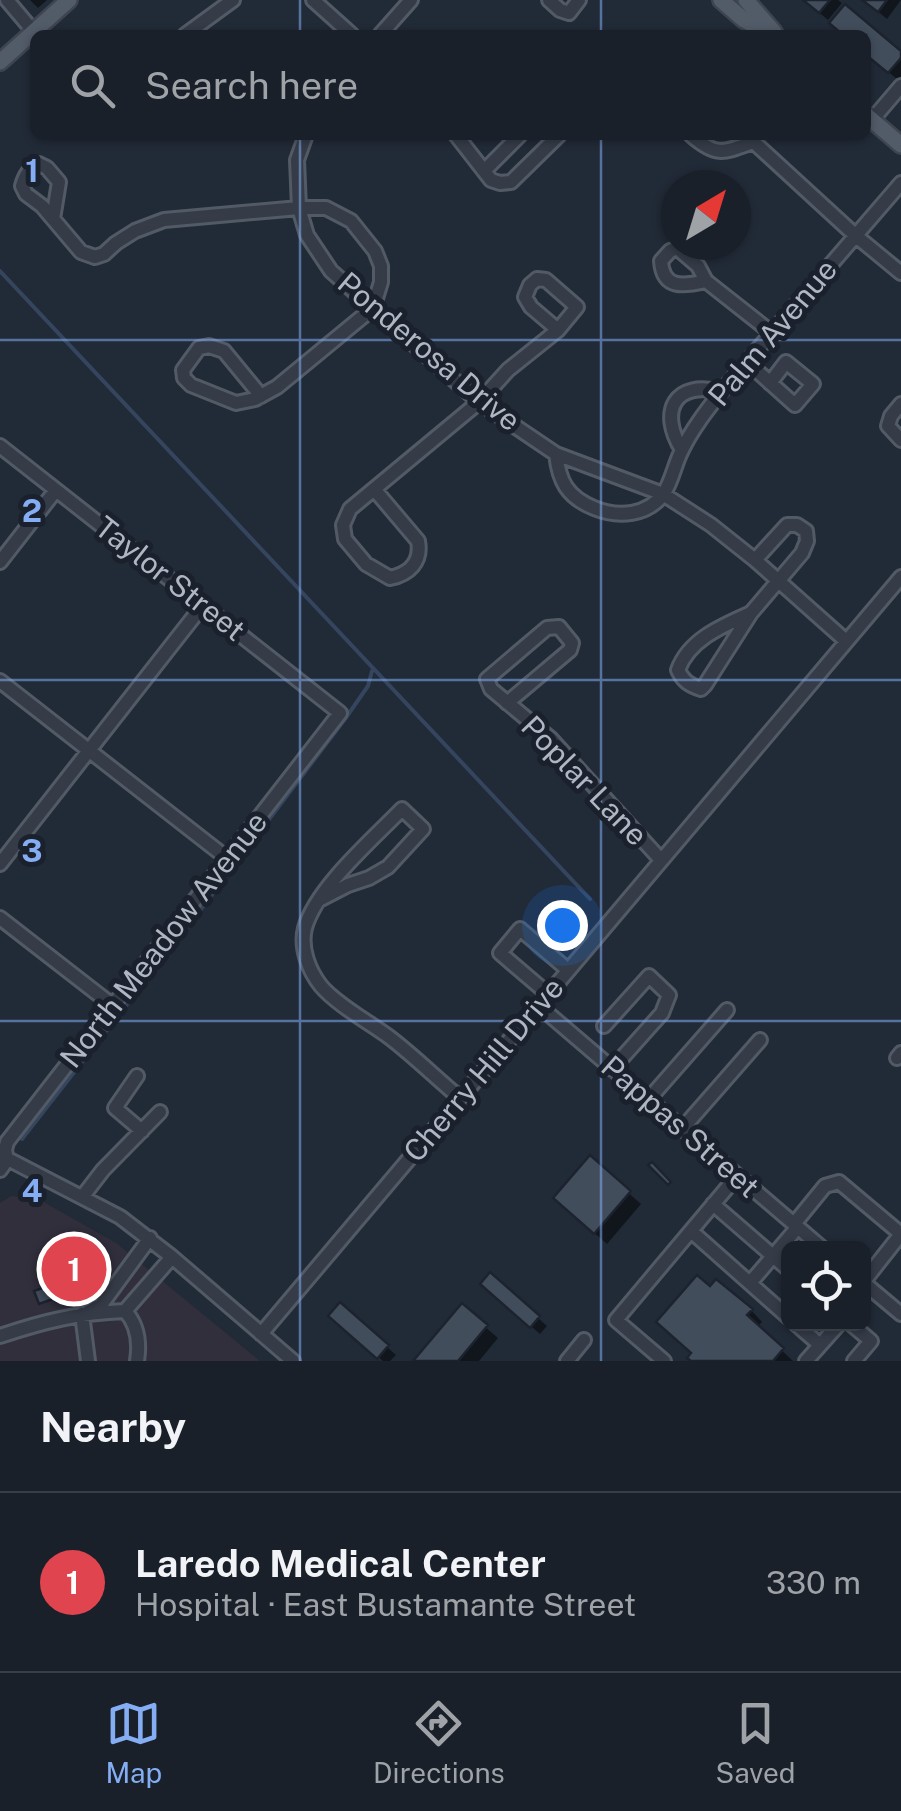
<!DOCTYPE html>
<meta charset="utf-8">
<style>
:root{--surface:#192029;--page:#222831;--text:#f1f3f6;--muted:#9fa3a8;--line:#373e46;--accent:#84adf4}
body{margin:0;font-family:"Public Sans",sans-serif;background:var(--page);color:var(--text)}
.controls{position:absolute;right:30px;bottom:30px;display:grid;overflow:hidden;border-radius:15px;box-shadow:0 2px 8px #0004}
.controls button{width:90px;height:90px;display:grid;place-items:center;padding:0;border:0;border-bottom:2px solid var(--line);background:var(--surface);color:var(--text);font:50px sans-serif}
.compass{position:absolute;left:661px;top:170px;width:90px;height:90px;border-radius:50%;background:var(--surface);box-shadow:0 2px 8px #0004;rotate:38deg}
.you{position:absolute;left:562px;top:925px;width:35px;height:35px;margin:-25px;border:8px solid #fff;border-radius:50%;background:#1a73e8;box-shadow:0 0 0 15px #1a73e833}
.badge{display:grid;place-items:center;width:65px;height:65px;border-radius:50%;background:var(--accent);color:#fff;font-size:32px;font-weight:700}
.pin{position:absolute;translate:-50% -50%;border:5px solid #fff;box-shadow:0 2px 10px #0006}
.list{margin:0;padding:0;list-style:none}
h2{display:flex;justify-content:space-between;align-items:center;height:130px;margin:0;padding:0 40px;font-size:42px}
h2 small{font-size:32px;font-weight:400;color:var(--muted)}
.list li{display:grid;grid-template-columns:65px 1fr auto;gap:30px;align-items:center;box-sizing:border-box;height:180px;padding:0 40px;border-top:2px solid var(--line)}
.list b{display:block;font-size:38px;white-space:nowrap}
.list p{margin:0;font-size:32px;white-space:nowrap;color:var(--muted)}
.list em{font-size:32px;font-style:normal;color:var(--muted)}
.icon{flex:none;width:55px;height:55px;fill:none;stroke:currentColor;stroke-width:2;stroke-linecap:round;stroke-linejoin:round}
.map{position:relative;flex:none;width:901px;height:1361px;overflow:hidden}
.search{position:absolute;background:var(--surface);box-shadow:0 2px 8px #0004;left:30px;right:30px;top:30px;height:110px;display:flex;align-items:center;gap:25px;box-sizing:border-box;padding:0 35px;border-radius:15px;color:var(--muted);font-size:38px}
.sheet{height:310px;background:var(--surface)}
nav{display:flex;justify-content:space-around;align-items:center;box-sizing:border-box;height:140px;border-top:2px solid var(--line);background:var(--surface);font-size:28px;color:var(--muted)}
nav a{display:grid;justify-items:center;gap:5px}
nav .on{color:var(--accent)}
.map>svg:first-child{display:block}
</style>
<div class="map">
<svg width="901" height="1361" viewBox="0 0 901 1361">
<rect width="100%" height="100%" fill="#212a37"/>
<path fill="#312f3c" d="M11,1196L40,1200L116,1243L260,1361H0V1203Z"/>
<path fill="#0007" d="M30,0H47L38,8Z
M804,0H838L842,3L828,20Z
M864,0H901L887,19Z
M846,7L901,54V76L898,80L866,53V35H845Z
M590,1159L641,1204L607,1244L567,1209Z
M490,1276L547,1326L540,1334L491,1292Z
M341,1306L396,1355L390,1361H383L340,1324Z
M462,1307L498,1338L479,1361H416Z
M751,1310L762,1322L757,1327L793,1361H694Z"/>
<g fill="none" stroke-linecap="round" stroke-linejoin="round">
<path stroke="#35455e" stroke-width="4" d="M0,271L590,899
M22,1139L192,921L345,719L368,686L372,671"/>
</g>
<path fill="#424d5c" stroke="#1c232f" stroke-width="2.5" d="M803,0H830L819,13Z
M862,0H887L878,12Z
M845,4L901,51V58L888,73L866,55V35H843L829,23Z
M590,1155L631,1191L594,1234L553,1198Z
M652,1162L671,1182L668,1185L648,1165Z
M490,1272L540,1316L530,1328L480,1284Z
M697,1275L710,1286L716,1279L753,1309L747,1315L784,1348L773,1361H691L687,1358L691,1353L656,1322Z
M48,1286L53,1299L39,1304L34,1291Z
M340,1302L389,1345L377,1359L328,1316Z
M462,1303L488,1325L458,1361H413Z"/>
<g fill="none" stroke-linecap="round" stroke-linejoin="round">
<g stroke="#525a66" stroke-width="18">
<path id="minor" d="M7,0L34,32
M313,0L352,35
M549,0L560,10L569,13L579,0
M185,35L233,0
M380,35L411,0
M872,120L901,86
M306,135L297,160L299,208L307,235L331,271L479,402L556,454L663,494L711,525L755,560L846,641
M456,135L491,180L500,183L511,182L559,135
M691,135C716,157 723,153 753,142
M746,135L856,236L901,273
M484,171L520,135
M53,219L59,182L47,168L39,164C29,169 25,175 22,186L26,194L42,206L81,252L95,257L104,254L116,243L135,231L164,220L299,208H326L351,221L375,251L381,266V282L373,308L277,387L255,399L236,403L191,385L184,378L183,370L199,348L209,346L224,351L261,396
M706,281C684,286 663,290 661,261L670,251L677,248L698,266L706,281L772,333
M747,362L795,405L813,384L786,362L770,383
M901,404L891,416L888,426L901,440
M0,446L340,713L7,1142L5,1150L7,1160L0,1170
M682,450C658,411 675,380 721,392
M556,454C559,481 567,497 594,508C618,518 648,516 664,493C672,481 675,463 682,450C692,429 707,410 721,392L901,183
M374,489L418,541C422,562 409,574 390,578L366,564L345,539L343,525L350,509L479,402L508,370L558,330L577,307L546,280L537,279L530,285L525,297L531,307L558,330
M0,562L56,490
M751,613C724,625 689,639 678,670C683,681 689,685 701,689L705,685L751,613L802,553L807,541L806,531L797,525H787L755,560
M0,681L228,859
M507,703L570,650L572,643L559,627L547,628L487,679L491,689L551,739L661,860
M0,864L203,605
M319,900L348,885L369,878L388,867L423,829L402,809C373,839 316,888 305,928C300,948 309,971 321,986C336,1004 370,1023 389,1037C414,1056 436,1078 460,1098
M0,918L112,1005
M548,994L500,953L520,929L568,970
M538,1005L822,1248
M604,1026L649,976L669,995L662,1013L612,1069
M897,1058L901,1053
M137,1076L115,1108L142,1131
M648,1100L727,1010
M682,1129L760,1040
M2,1156L120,1217L172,1257L293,1361
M83,1196L103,1170L160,1112
M713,1204L788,1269
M794,1224L825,1186L839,1182L901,1234L864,1281
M691,1231L788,1317
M750,1283L797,1228
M864,1283L901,1314
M125,1311C138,1325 140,1342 137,1361
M88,1312L101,1305L150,1238
M82,1314L88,1361
M796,1324L820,1345
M851,1324L871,1341L854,1361
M261,1334L901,577
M0,1336C45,1321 78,1313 125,1311L172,1257
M567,1361L584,1340
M664,1361L616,1320L737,1176
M806,1361L839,1324"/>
</g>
<g stroke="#3e4551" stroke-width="20">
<path id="major" d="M721,0L744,20L772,35
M746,0L774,32
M0,62L69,0
M866,115L901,145"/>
</g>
<use href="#minor" stroke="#353c48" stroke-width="12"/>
<use href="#major" stroke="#525b68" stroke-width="15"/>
</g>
<path fill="none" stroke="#84adf4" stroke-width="2.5" stroke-opacity="0.55" d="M300,0V35M601,0V35M300,135V1361M601,135V1361M0,340H901M0,680H901M0,1021H901"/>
<g text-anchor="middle" stroke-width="10" stroke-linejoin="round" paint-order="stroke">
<g font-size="30" fill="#afb7c4" stroke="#1a212c">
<text transform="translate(773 333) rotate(-50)" y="10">Palm Avenue</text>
<text transform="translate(429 352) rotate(40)" y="10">Ponderosa Drive</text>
<text transform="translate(170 579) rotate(38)" y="10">Taylor Street</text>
<text transform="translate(584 781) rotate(46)" y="10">Poplar Lane</text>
<text transform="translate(164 940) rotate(-52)" y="10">North Meadow Avenue</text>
<text transform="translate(484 1070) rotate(-50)" y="10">Cherry Hill Drive</text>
<text transform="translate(680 1127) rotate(41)" y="10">Pappas Street</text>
</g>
</g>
<g font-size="32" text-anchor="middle" font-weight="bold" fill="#84adf4" stroke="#1a212c" stroke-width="10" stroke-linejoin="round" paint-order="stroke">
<text x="32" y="182">1</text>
<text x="32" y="522">2</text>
<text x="32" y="862">3</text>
<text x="32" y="1202">4</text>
</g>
</svg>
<div class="controls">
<button><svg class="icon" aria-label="locate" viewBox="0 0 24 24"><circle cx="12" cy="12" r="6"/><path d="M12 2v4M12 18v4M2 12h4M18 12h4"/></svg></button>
</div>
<svg class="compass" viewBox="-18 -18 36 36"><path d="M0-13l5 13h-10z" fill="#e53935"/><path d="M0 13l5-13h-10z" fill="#9fa3a8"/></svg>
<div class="you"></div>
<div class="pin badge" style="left:74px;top:1269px;background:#e0444e">1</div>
<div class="search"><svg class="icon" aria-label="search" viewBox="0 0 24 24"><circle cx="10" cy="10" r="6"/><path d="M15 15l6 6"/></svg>Search here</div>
</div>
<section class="sheet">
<h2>Nearby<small></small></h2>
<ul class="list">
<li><span class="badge" style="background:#e0444e">1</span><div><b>Laredo Medical Center</b><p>Hospital · East Bustamante Street</p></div><em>330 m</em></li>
</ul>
</section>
<nav>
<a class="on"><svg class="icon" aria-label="map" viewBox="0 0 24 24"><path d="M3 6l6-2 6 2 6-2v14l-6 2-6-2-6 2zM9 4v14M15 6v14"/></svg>Map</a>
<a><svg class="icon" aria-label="directions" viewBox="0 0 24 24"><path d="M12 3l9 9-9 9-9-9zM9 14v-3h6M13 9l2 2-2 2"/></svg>Directions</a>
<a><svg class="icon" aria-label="saved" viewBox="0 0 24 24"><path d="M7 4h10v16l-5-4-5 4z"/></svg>Saved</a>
</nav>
